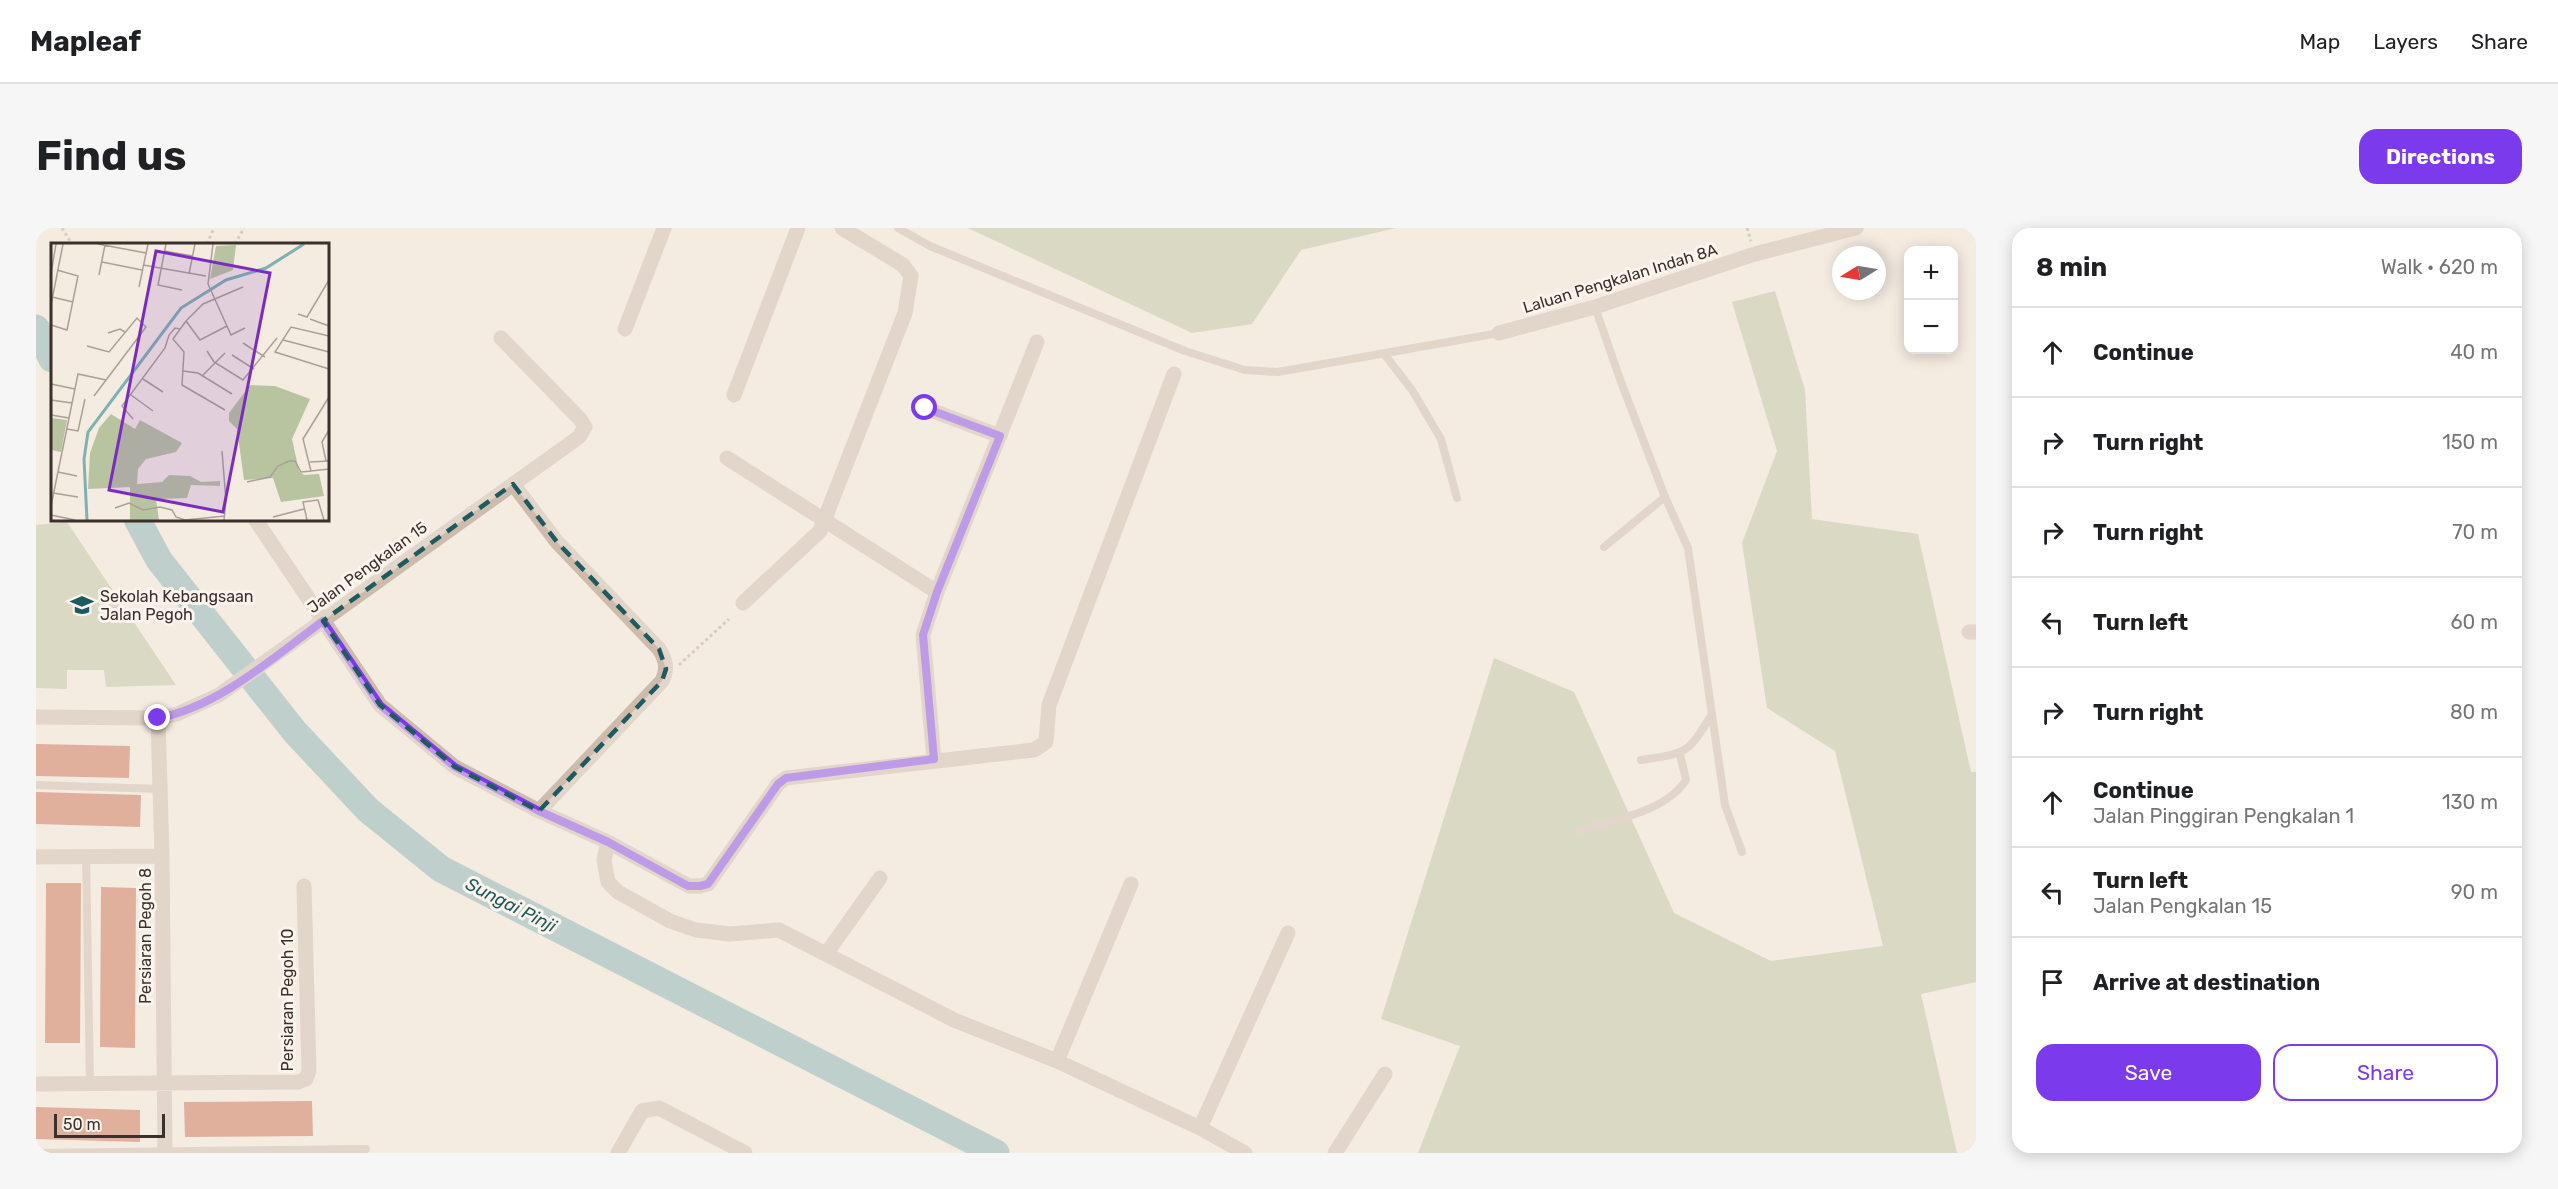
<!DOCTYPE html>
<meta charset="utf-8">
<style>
:root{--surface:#fff;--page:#f6f6f6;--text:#202124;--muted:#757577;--line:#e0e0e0;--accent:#7c3aed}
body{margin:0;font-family:Rubik,sans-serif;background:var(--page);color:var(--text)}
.controls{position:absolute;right:18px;top:18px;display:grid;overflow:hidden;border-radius:12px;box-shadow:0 3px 15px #0003}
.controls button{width:54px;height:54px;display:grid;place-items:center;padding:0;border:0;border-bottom:2px solid var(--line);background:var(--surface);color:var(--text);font:30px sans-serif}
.compass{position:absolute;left:1796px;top:18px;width:54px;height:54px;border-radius:50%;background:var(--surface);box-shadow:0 3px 15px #0003;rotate:259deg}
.scale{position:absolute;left:18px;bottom:15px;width:111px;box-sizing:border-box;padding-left:6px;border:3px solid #3b302b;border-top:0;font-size:16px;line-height:21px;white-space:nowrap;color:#3b302b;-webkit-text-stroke:4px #fbf5ee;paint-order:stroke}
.stop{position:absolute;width:18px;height:18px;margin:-14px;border:4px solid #7c3aed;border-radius:50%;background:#fff}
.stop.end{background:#7c3aed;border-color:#fff;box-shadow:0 2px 6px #0008}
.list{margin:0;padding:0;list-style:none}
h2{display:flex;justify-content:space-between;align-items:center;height:78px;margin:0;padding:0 24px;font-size:26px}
h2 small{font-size:20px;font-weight:400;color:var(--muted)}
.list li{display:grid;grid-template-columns:39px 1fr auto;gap:18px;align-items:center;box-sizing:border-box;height:90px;padding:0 24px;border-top:2px solid var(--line)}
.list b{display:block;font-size:22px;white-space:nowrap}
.list p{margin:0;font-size:20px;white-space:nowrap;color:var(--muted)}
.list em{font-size:20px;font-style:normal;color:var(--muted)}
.actions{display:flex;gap:12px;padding:18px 24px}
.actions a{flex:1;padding:14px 0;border:2px solid var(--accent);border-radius:18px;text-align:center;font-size:21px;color:var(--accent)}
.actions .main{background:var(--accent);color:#fff}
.icon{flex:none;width:33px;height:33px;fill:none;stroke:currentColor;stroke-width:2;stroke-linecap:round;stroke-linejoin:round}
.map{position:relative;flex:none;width:1940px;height:925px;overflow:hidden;border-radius:18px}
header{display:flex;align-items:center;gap:36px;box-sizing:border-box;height:84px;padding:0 30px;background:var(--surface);border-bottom:2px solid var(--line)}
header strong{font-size:28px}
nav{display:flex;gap:33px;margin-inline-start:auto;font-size:21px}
.intro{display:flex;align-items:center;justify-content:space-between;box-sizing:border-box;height:144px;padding:0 36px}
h1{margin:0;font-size:42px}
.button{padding:15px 27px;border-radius:18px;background:var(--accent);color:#fff;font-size:21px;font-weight:700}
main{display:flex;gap:36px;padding:0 36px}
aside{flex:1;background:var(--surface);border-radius:18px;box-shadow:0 3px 15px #0003}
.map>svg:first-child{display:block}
</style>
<header>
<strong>Mapleaf</strong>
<nav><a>Map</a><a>Layers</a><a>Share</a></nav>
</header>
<div class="intro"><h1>Find us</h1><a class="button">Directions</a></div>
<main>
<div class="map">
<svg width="1940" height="925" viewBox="0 0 1940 925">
<rect width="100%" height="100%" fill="#f4ebe1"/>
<path fill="#b8c4a0" d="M932,0H1360L1265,22L1216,96L1156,105Z
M1739,63L1769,162L1776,291L1882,306L1935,544H1940V754L1885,766L1921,925H1382L1424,818L1345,791L1458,430L1538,464L1638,685L1735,733L1847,718L1799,523L1731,480L1706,315L1741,223L1696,74Z
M31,294L140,457L70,459L68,442H31V461L0,460V297Z"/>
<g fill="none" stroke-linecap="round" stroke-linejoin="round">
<path stroke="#7fb0b2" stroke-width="27" d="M0,100L16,131
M101,291L123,332L259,504L332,582L405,641L960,925"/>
</g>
<path fill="#c8694b" d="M0,516L94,518L93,550L0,548Z
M0,564L105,567L104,599L0,596Z
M10,655H45L44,815H9Z
M65,659L100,660L99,820L64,819Z
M276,873L277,908L149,909L148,874Z
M0,879L104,882V914L0,911Z"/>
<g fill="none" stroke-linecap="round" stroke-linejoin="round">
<path stroke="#b9a596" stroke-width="3" stroke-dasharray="3 3" stroke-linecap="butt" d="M26,0L36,16
M1711,0L1715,13
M171,16L178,0
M199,16L208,0
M643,437L693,391"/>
<path stroke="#cdbbac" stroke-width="8" d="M862,0L894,18L1149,123L1209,142L1242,144L1463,105
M1559,79L1585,154L1629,269L1652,320L1689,577L1706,624
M1349,127L1376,162L1405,211L1421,270
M1568,319L1629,269
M1605,532C1651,525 1651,527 1676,486
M0,557L124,561
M1541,604C1576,592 1630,584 1650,552L1644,526
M50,628L54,856
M0,925L330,921"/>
<path stroke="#cdbbac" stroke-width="15" d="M589,101L628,0
M1463,105L1559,79L1719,26L1820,0
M698,167L762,0
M889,180L964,208
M691,230L901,364
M219,291L344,477L419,539L503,583L626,453C632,441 630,432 623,421L521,314L477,256
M707,375L784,303L869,85L875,48L867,37L806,0
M1933,404H1940
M0,489L122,490L141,486L183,467L543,209L549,199L544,191L465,110
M122,490L126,628L129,925
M898,532L887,407L901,364L1001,114
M503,583L572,614L653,658H664L672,656L742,556L750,550L998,522L1010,514L1013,477L1138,146
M572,614L568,632L572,654L582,664L634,693L660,702L694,706L743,702L918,792L1021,833L1164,900L1209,925
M0,629L126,628
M790,726L844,650
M1021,833L1095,656
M0,856L262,854L270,851L273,843L268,658
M1164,900L1252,705
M582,925L606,883L623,880L709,925
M1299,925L1349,846"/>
</g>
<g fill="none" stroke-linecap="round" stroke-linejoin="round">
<path stroke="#7c3aed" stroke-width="8" d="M122,490C182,479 238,429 287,393L344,477L419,539L503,583L572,614L652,658H664L672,656L742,556L750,550L898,531L887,407L901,364L964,208L889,180"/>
</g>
<path d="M0 0H1940V925H0ZM477,256L521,314L623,421L630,441L626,453L503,583L419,539L344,477L287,393Z" fill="#f4ebe1" fill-opacity=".55" fill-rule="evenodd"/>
<path fill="none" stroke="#1f5a5e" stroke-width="4.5" stroke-dasharray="12 8" stroke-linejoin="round" d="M477,256L521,314L623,421L630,441L626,453L503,583L419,539L344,477L287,393Z"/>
<defs>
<g id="school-bare" transform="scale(1.8)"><path d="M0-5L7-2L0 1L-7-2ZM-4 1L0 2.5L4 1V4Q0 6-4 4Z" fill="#1f5a5e" stroke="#fbf5ee" stroke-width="2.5" paint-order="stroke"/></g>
</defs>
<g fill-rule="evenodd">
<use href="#school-bare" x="46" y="377"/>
</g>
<g text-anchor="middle" stroke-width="6" stroke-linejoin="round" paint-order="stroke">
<g font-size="16" fill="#3b302b" stroke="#fbf5ee">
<text transform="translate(1584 50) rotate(-17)" y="6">Laluan Pengkalan Indah 8A</text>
<text transform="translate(331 339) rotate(-36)" y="6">Jalan Pengkalan 15</text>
<text transform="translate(109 708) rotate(-90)" y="6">Persiaran Pegoh 8</text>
<text transform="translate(251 772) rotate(-90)" y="6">Persiaran Pegoh 10</text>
</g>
<g font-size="16" fill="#3b302b" stroke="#fbf5ee" text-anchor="start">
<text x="64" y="374">Sekolah Kebangsaan<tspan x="64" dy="18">Jalan Pegoh</tspan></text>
</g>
<g font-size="18" font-style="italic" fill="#1f5a5e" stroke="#fbf5ee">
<text transform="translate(475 677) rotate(27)" y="6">Sungai Pinji</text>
</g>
</g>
<g transform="translate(15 15)">
<rect width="278" height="278" fill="#f4ebe1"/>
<path d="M185,2L182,27L159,36L165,3ZM199,142L224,143L259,156L241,196L248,228L253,232L268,231L273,253L230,259L222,235L193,237L186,186L178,178V170ZM60,171L84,186L89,177L131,200L125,209L95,216L87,226L86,241L111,239L118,232L139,233L150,239L169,238V243L140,242L136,255L105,256L108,277H79V244L37,246L39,210L48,185ZM0,175L16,177L10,209L0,207Z" fill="#b8c4a0"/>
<path fill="none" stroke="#7fb0b2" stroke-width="3" d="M36,277L33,216L37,189L130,65L175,37L215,25L253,1"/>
<path fill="none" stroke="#aaa098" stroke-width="1.5" d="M47,1L95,10M115,1L107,42L131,47M162,1L157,41L180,92L194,85M113,8L142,13M51,19L91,27M92,22L155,33M0,31L5,1M138,31L144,1M48,32L54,2M88,44L97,1M1,54L22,59M0,62L12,1M247,71L256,74L278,37M259,76L278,83M135,78L122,96L133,109L131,142L174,167M0,82L16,87L27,33L6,27M176,83L149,97L135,78L152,61L192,44M57,90L69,86L74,89M278,93L240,84L224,109L278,126M232,97L278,109M192,100L214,114M36,103L58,109L86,75L95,84L43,153M156,108L163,119L192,137L226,95M181,112L203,126M132,128L147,130L181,151M152,132L174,110M92,136L112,149M0,141L24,146M80,152L102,168M0,157L21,160M0,172L18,175M82,176L71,163L114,105L118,92L124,85L129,86M16,186L27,188L34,156M171,208L175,258L173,277M275,218L271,199L278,187M259,219L278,218M260,228L278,226M7,229L26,233M196,239L219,234L227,223L238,218H244L250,229L260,228L252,196L278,154M2,250L27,254M0,263L27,131L55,137M64,265L78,260L92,267L109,264L121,267L125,274L134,277L174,273M0,272L24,277M222,274L253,266M256,277L252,259L267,257L273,277"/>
<path fill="#7b2cbf" fill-opacity="0.15" stroke="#7b2cbf" stroke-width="3" d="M105,8L219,30L172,269L58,247Z"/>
<rect width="278" height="278" fill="none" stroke="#3b302b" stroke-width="3"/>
</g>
</svg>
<div class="controls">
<button>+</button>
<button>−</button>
</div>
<svg class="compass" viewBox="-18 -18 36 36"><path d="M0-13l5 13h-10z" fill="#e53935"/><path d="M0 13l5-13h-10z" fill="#757577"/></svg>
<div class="scale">50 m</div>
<div class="stop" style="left:889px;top:180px"></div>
<div class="stop end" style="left:122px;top:490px"></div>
</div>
<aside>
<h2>8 min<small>Walk · 620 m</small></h2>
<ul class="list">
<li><svg class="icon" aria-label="ahead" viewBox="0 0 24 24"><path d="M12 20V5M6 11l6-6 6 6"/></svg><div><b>Continue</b></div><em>40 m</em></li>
<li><svg class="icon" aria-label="right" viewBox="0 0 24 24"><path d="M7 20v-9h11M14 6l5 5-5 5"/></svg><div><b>Turn right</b></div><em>150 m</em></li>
<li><svg class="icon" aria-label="right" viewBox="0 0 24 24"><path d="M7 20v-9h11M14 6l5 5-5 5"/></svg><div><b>Turn right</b></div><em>70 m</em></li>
<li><svg class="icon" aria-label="left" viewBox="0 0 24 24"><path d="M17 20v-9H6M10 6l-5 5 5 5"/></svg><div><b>Turn left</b></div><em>60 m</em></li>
<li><svg class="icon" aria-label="right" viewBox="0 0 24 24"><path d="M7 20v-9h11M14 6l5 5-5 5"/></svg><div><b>Turn right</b></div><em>80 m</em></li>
<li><svg class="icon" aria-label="ahead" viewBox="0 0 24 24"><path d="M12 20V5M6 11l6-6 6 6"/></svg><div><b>Continue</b><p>Jalan Pinggiran Pengkalan 1</p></div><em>130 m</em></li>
<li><svg class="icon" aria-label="left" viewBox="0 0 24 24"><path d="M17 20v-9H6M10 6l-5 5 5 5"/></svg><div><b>Turn left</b><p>Jalan Pengkalan 15</p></div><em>90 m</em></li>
<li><svg class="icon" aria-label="arrive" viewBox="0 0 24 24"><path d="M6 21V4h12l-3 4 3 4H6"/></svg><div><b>Arrive at destination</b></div></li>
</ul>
<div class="actions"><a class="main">Save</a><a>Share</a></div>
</aside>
</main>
